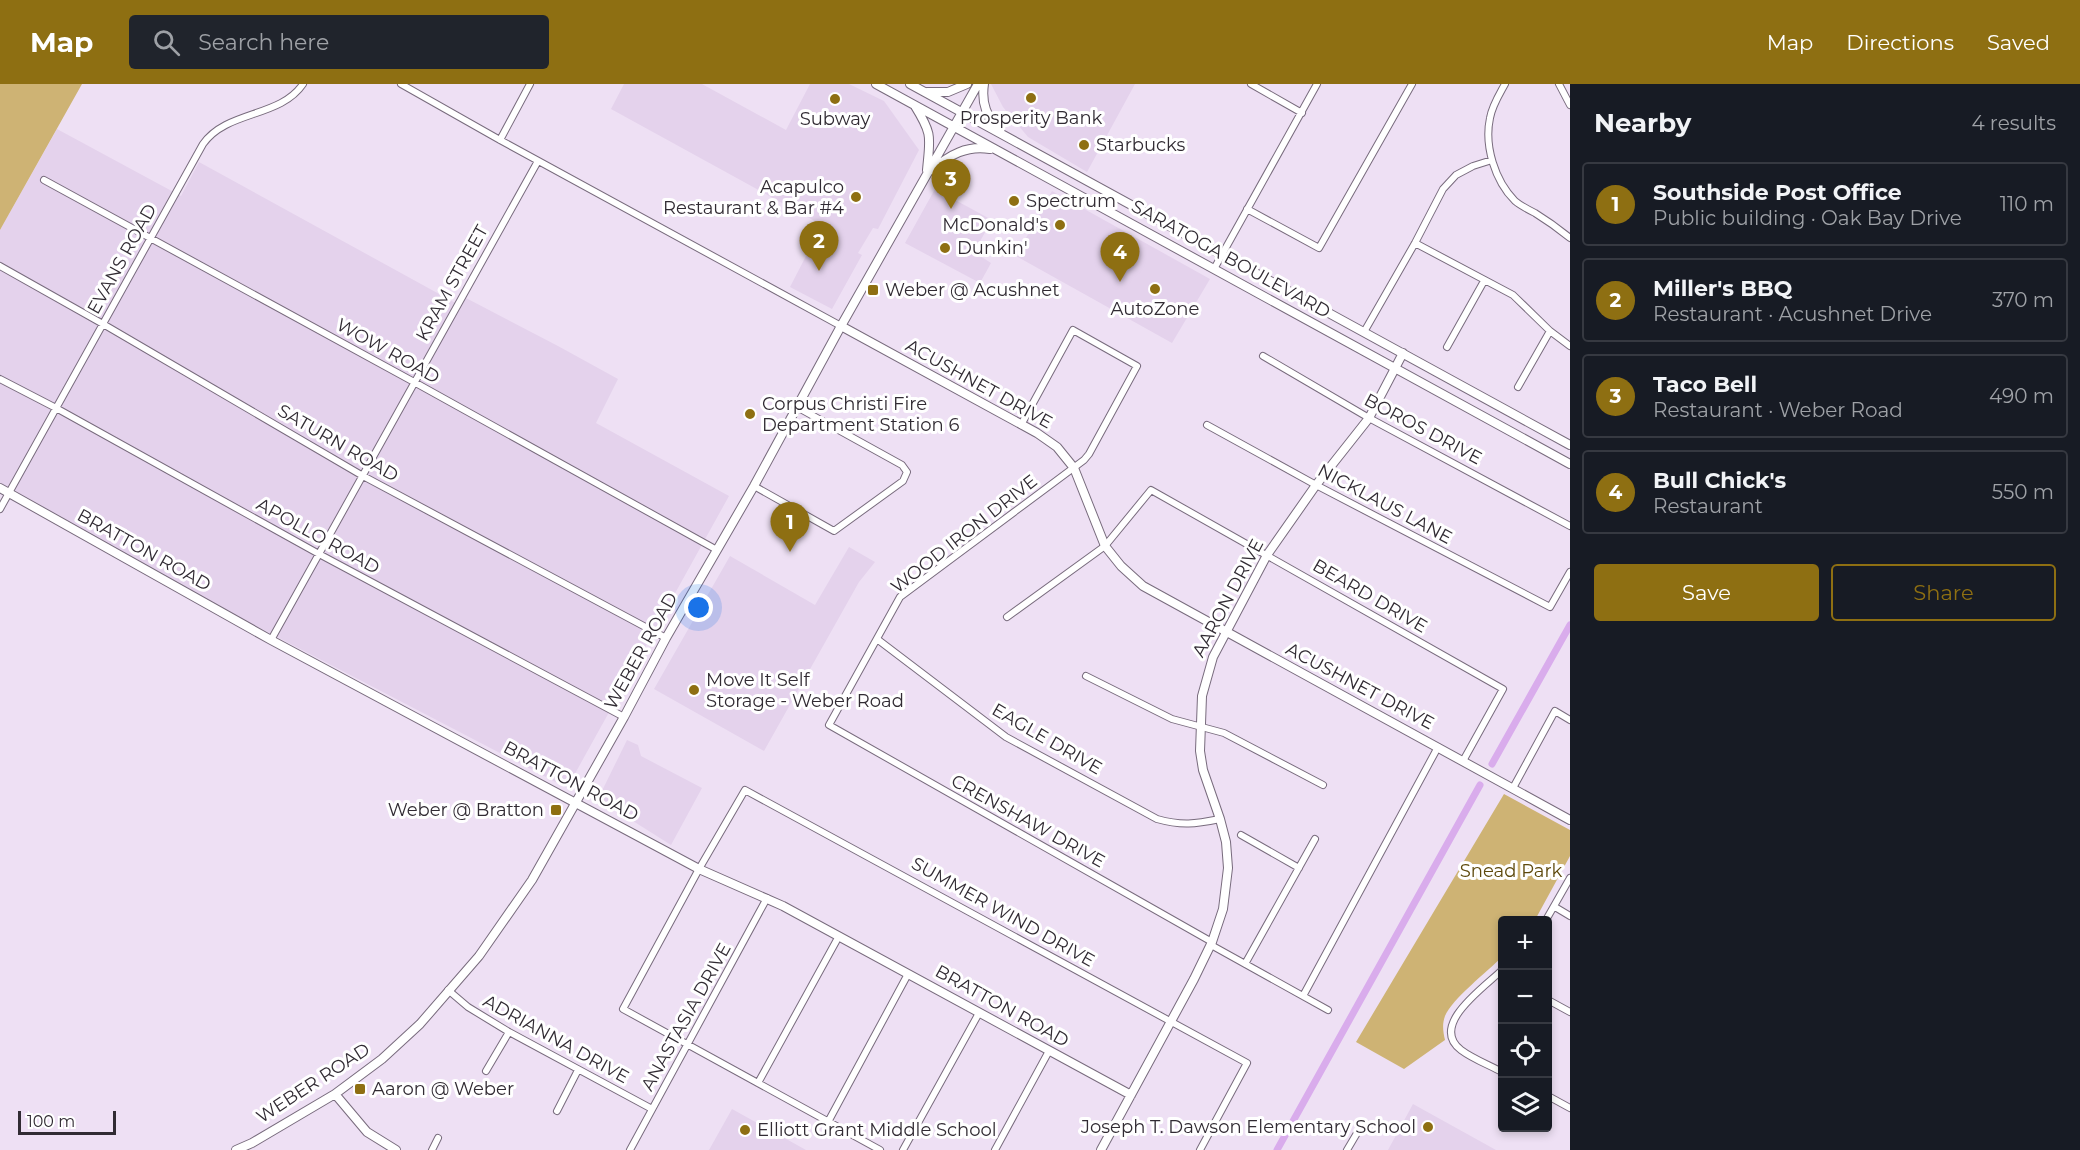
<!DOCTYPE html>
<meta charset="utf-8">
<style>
:root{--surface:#171b24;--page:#20242c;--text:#f1f3f6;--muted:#9ea1a6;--line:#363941;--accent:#8e6f12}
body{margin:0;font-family:Montserrat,sans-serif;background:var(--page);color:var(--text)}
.controls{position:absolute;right:18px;bottom:18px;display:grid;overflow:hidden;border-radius:6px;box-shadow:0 3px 9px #0003}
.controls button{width:54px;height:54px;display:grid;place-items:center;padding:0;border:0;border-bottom:2px solid var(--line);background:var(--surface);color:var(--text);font:30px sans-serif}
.scale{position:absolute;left:18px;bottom:15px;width:98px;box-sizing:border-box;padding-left:6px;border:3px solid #312b33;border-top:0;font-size:16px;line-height:21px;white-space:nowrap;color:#312b33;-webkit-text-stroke:4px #fff;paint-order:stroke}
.you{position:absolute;left:699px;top:524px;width:21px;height:21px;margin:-15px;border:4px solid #fff;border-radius:50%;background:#1a73e8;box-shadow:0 0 0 9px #1a73e833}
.badge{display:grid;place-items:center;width:39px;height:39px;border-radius:50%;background:var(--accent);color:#fff;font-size:20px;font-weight:700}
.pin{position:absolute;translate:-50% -50px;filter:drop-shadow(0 2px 3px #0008)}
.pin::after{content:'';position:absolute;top:32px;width:21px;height:18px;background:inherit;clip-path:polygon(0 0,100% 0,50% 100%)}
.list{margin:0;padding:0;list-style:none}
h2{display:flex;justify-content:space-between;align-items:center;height:78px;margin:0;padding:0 24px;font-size:26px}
h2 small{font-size:20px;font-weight:400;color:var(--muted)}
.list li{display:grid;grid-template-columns:39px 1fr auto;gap:18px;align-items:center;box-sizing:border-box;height:84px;margin:0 12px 12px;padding:0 12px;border:2px solid var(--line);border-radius:6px}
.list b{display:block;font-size:22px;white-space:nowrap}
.list p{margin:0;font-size:20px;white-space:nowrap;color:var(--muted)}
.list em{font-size:20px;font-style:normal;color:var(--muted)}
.actions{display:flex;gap:12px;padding:18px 24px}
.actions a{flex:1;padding:14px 0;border:2px solid var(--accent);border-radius:6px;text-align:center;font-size:21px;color:var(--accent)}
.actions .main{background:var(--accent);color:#fff}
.icon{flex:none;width:33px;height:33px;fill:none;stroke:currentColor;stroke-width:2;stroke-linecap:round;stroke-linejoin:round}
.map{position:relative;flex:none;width:1570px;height:1066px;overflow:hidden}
header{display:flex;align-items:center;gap:36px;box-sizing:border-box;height:84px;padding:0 30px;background:var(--accent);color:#fff}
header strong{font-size:28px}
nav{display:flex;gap:33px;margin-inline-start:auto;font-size:21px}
.search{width:420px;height:54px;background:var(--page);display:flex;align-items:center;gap:15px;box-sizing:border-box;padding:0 21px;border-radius:6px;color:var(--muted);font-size:22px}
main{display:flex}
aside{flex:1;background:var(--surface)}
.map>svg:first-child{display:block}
</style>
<header>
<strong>Map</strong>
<div class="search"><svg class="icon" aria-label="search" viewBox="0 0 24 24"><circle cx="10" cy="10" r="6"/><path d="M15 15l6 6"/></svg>Search here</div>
<nav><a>Map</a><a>Directions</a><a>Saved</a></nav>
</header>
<main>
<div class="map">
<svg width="1570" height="1066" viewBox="0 0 1570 1066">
<rect width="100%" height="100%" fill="#eee0f4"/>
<path fill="#e4d2ec" d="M624,0H702L786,46L810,0H849L884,17L919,66L878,145L873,144L858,169L862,171L832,225L790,203L822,141L611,25Z
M991,0H1135L1087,88L1028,53L1003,23Z
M57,45L181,112L199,78L461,222L466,214L558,262L618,295L596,339L729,412L567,704L258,543L0,399V146Z
M935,105L992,136L974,168L991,179L980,199L905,159Z
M1052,107L1210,195L1172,259L1016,172Z
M849,463L875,478L859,498L764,667L654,605L730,472L815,521Z
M627,656L638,661L641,672L702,704L671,761L598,715Z
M1413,1020L1496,1066H1388Z
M732,1025L806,1066H709Z"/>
<path fill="#ceb374" d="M0,0H82L0,146Z
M1504,710L1570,746V772L1535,836H1502V873C1488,887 1452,915 1445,932C1442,940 1443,948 1445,956L1404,985L1356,958Z"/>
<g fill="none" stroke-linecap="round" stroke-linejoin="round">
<path stroke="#d9acec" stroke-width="7" d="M1492,680L1570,541
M1277,1066L1480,701"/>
<g stroke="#786b7d" stroke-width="8">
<path id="street" d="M401,0L500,56L841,242
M1251,0L1302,29
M1505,0C1499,11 1492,22 1490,34C1484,62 1495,97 1515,117C1521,122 1529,126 1535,129C1548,137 1559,145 1570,154
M1559,0L1570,21
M500,56L530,0
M44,96L414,298L717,466
M1247,125L1319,164L1412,0
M1415,159L1513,211L1550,247L1570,262
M0,182L103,240L363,392L666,554
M1214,185L1317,0
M1364,248L1415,159L1443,105L1456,91L1473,82L1492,76
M1447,263L1484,197
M1263,272L1369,334L1570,442
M0,295L56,324L319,470L624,633
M1518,303L1550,247
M1021,341L1073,246L1137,282L1089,370L1084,376L900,513L829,641L1212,858
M1207,341L1316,401L1550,523L1570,488
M754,402L834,447L903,397L907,388L902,381L797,323
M0,425L203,60C227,26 280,34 303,0
M1007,533L1105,462L1151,406L1503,605L1463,677
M877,555L1006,653L1157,735C1182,742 1195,740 1220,735
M271,556L538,77
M1086,592L1172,635L1224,649L1323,701
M1513,704L1555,627L1570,636
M1241,751L1299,784
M1555,823L1570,832
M1546,836L1570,794
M1211,861L1328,926
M1245,880L1315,755
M1502,886C1486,902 1428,941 1461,966C1473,975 1489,981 1502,988
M448,906L468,923L509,948L652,1025
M1303,912L1438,663
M1548,916L1570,928
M486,987L509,948
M758,999L839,852
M1548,1012L1570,1024
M557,1027L578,986
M828,1038L908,890
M432,1066L438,1054
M630,1066L767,814
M880,1066L623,925L699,785L745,706L1247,979L1200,1066
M903,1066L979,929
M995,1066L1049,967
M1347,1066L1363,1039"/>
</g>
<g stroke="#786b7d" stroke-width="10">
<path id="secondary" d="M876,0L1570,380
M910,0L1570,361
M984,0C981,20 987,33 1000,47
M927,8H948L967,0
M915,22C933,51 930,53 927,86
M932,86C949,71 967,61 990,65
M841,242L1037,349L1057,363L1074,384L1105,462L1121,482L1143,502L1570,736
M0,404L271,556L699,785L783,822L1131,1011
M335,1010L367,1048L396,1066
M236,1066L252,1059L335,1010L382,975L420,940L479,872L532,796L624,633L666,554L754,402L841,242L978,0
M1101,1066L1194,895L1212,858L1223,825L1228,784L1226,758L1220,735L1203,686L1200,667L1202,612L1213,573L1267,471L1316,401L1369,334L1403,269"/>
</g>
<use href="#street" stroke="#fff" stroke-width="6"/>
<use href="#secondary" stroke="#fff" stroke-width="8"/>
</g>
<g fill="#8e6f12" stroke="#fff" stroke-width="2">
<circle cx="1031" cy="14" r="6"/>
<circle cx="835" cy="15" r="6"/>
<circle cx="1084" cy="61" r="6"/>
<circle cx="856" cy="113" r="6"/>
<circle cx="1014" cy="117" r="6"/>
<circle cx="1060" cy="141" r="6"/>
<circle cx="945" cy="164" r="6"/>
<circle cx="1155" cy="205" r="6"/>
<rect x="867" y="200" width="12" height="12" rx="3"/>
<circle cx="750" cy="330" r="6"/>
<circle cx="694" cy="606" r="6"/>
<rect x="550" y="720" width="12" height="12" rx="3"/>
<rect x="354" y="999" width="12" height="12" rx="3"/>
<circle cx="1428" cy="1043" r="6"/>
<circle cx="745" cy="1046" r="6"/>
</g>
<g text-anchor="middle" stroke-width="6" stroke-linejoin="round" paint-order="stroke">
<g font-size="18" fill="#312b33" stroke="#fff" text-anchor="start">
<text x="1031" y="40" text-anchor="middle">Prosperity Bank</text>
<text x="835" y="41" text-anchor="middle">Subway</text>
<text x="1096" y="67">Starbucks</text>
<text x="844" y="109" text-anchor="end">Acapulco<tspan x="844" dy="21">Restaurant &amp; Bar #4</tspan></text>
<text x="1026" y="123">Spectrum</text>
<text x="1048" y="147" text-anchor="end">McDonald's</text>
<text x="957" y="170">Dunkin'</text>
<text x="885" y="212">Weber @ Acushnet</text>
<text x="1155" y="231" text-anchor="middle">AutoZone</text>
<text x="762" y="326">Corpus Christi Fire<tspan x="762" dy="21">Department Station 6</tspan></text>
<text x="706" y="602">Move It Self<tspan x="706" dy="21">Storage - Weber Road</tspan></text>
<text x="544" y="732" text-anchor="end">Weber @ Bratton</text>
<text x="372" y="1011">Aaron @ Weber</text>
<text x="1416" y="1049" text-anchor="end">Joseph T. Dawson Elementary School</text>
<text x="757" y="1052">Elliott Grant Middle School</text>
</g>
<g font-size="18" fill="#312b33" stroke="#fff">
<text transform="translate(122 175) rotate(-61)" y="6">EVANS ROAD</text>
<text transform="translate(1231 175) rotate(29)" y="6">SARATOGA BOULEVARD</text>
<text transform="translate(452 199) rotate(-61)" y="6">KRAM STREET</text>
<text transform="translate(388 267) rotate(29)" y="6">WOW ROAD</text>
<text transform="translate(979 300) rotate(29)" y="6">ACUSHNET DRIVE</text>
<text transform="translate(1423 345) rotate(28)" y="6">BOROS DRIVE</text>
<text transform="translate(338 359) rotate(30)" y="6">SATURN ROAD</text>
<text transform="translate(1385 420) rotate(28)" y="6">NICKLAUS LANE</text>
<text transform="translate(964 450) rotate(-38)" y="6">WOOD IRON DRIVE</text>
<text transform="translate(318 452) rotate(29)" y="6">APOLLO ROAD</text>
<text transform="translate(144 466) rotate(29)" y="6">BRATTON ROAD</text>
<text transform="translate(1370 512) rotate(30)" y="6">BEARD DRIVE</text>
<text transform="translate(1228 514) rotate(-62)" y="6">AARON DRIVE</text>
<text transform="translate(641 567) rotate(-61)" y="6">WEBER ROAD</text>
<text transform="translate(1360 602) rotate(28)" y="6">ACUSHNET DRIVE</text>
<text transform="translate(1047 655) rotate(30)" y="6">EAGLE DRIVE</text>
<text transform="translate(571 697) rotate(28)" y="6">BRATTON ROAD</text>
<text transform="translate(1028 737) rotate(29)" y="6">CRENSHAW DRIVE</text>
<text transform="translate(1003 828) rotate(29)" y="6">SUMMER WIND DRIVE</text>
<text transform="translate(1002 922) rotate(29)" y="6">BRATTON ROAD</text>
<text transform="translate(686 933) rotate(-61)" y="6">ANASTASIA DRIVE</text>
<text transform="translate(556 955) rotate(29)" y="6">ADRIANNA DRIVE</text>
<text transform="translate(313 999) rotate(-33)" y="6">WEBER ROAD</text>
</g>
<g font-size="18" fill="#5d480b" stroke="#fff">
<text x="1511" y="793">Snead Park</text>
</g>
</g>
</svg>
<div class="controls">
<button>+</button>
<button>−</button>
<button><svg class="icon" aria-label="locate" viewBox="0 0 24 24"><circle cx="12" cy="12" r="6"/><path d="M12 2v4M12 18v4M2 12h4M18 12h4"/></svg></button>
<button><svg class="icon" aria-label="layers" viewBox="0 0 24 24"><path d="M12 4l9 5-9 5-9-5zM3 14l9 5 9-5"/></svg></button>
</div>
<div class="scale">100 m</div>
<div class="you"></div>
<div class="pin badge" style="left:790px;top:468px">1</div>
<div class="pin badge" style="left:819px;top:187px">2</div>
<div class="pin badge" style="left:951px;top:125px">3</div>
<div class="pin badge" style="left:1120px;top:198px">4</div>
</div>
<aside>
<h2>Nearby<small>4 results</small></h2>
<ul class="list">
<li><span class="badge">1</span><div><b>Southside Post Office</b><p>Public building · Oak Bay Drive</p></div><em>110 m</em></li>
<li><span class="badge">2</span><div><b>Miller's BBQ</b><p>Restaurant · Acushnet Drive</p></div><em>370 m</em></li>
<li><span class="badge">3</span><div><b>Taco Bell</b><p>Restaurant · Weber Road</p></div><em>490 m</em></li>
<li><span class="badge">4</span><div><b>Bull Chick's</b><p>Restaurant</p></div><em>550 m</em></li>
</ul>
<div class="actions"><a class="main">Save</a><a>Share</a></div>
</aside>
</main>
